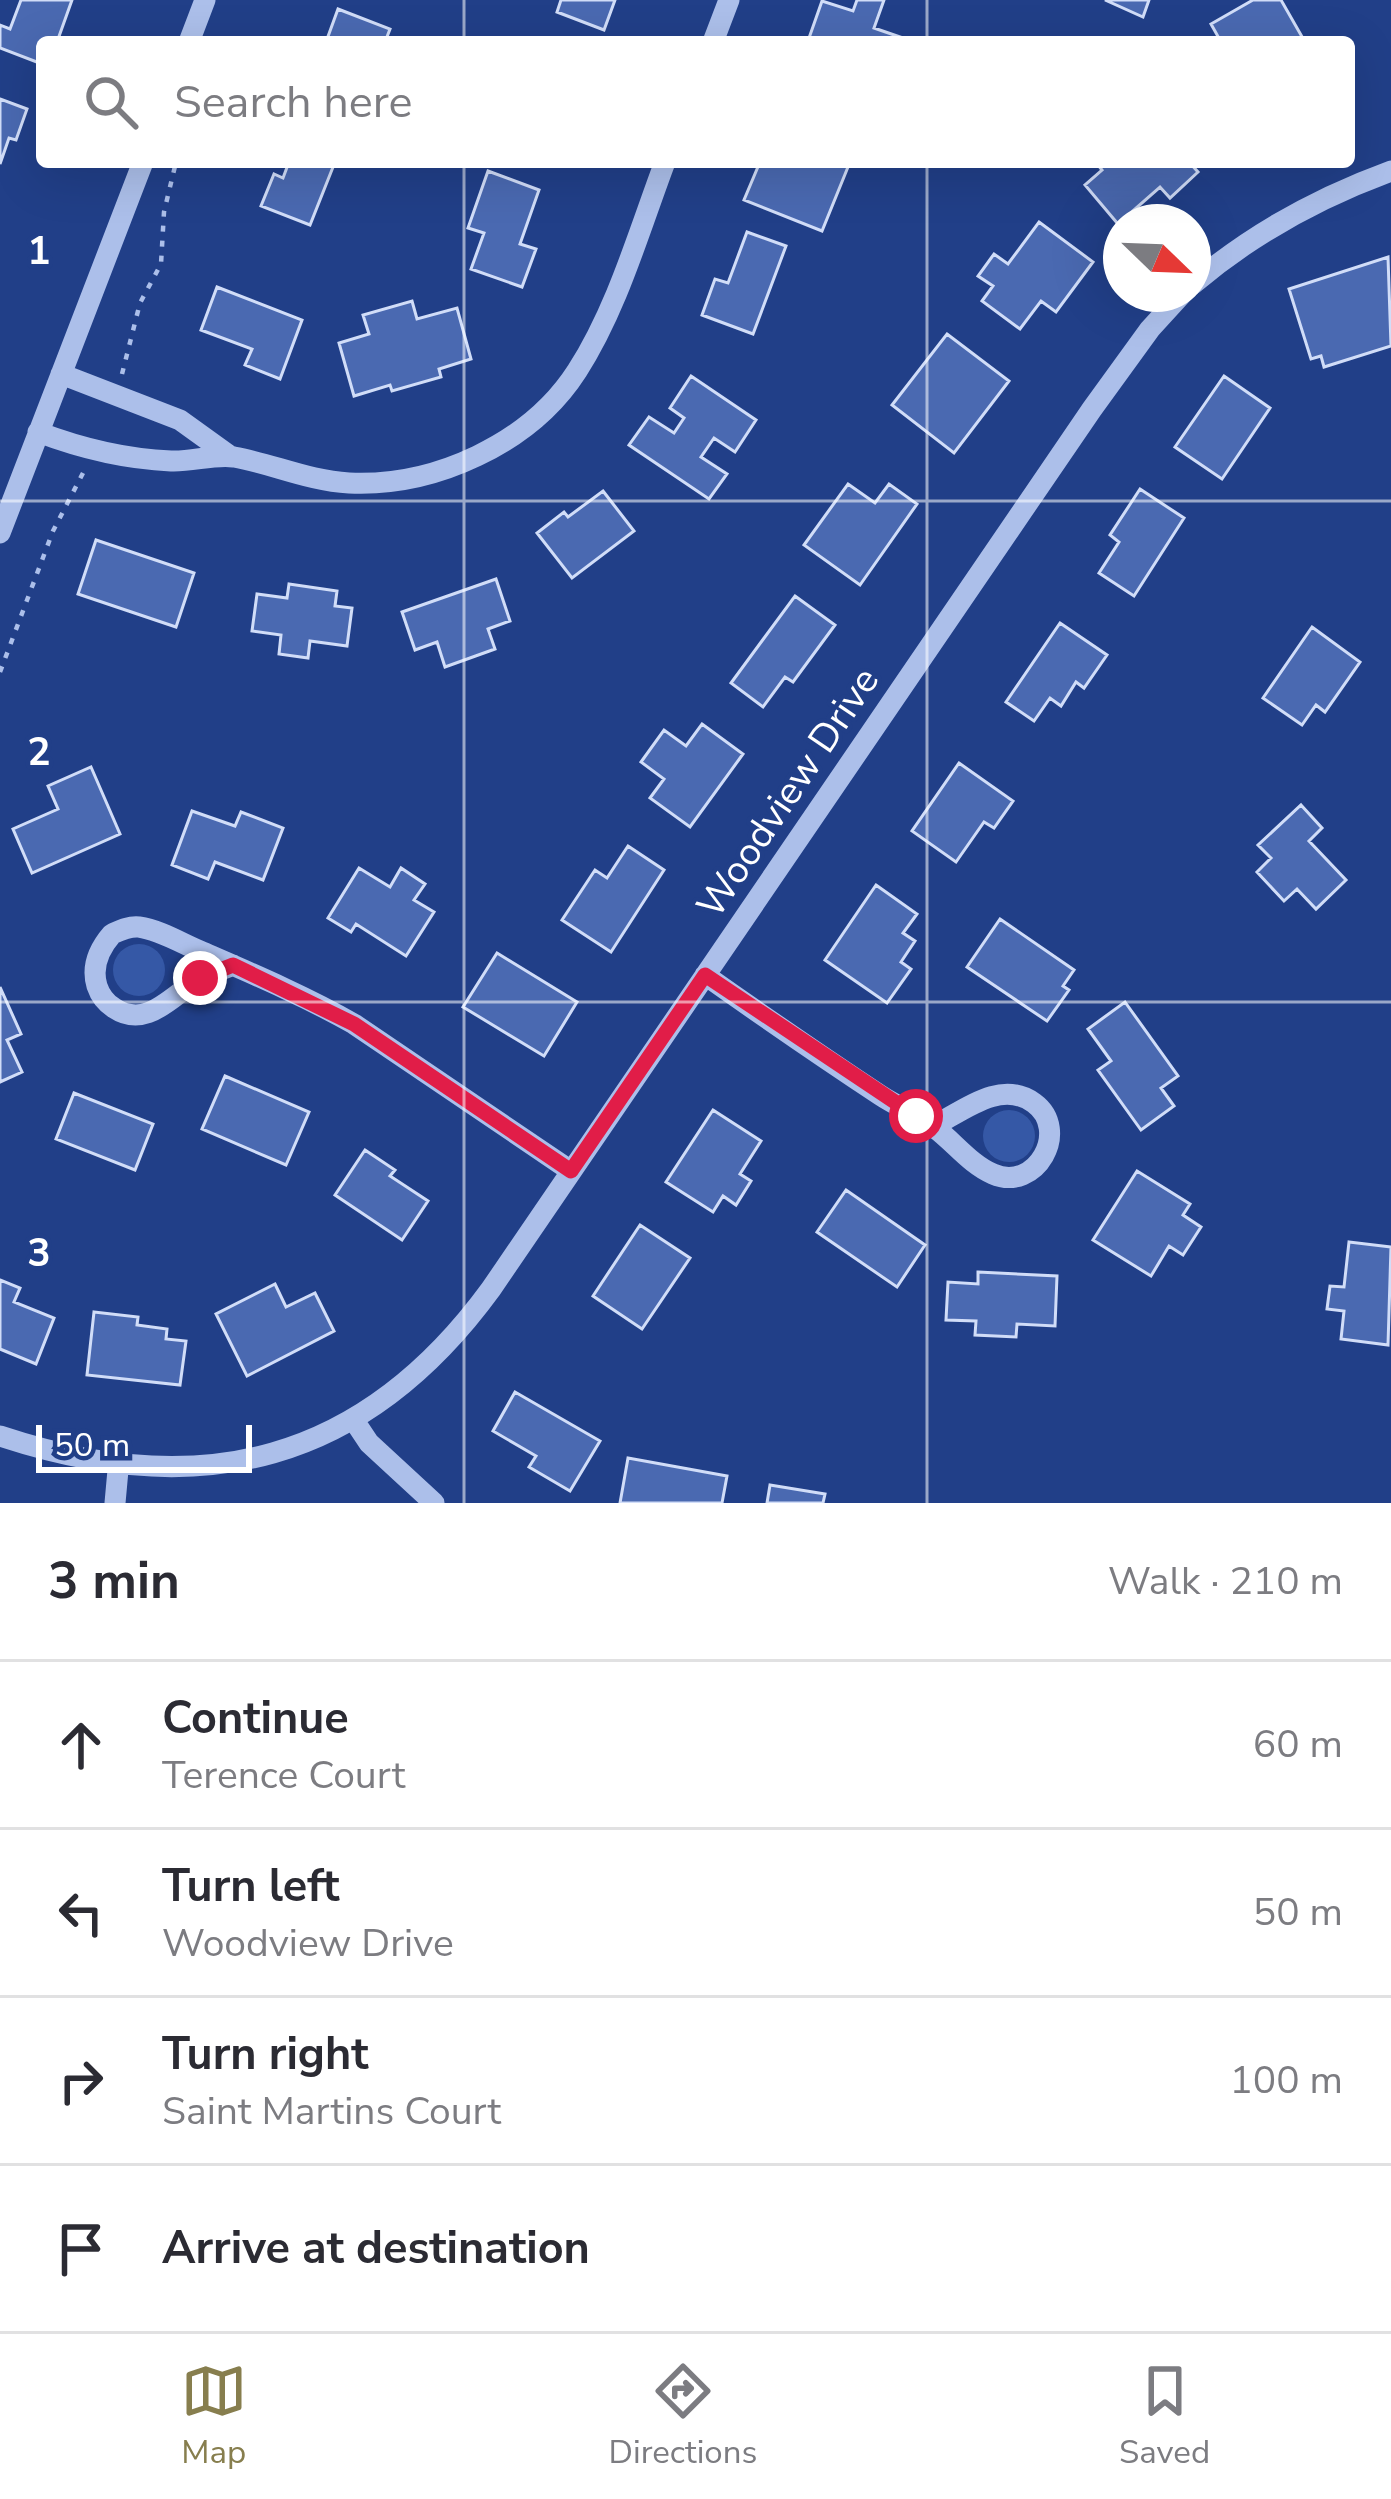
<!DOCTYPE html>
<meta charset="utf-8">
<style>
:root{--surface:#fff;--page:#f7f7f7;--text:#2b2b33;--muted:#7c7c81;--line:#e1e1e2;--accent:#877e4e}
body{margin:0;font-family:"Nunito Sans",sans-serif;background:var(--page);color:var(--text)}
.compass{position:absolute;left:1103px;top:204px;width:108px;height:108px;border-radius:50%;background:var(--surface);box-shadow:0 12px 48px #0002;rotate:113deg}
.scale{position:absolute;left:36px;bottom:30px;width:216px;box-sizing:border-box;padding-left:12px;border:6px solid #fff;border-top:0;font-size:33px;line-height:42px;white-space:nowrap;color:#fff;-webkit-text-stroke:9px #213f88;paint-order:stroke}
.stop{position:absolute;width:36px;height:36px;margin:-27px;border:9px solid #e11d48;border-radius:50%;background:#fff}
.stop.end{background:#e11d48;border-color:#fff;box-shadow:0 3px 12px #0008}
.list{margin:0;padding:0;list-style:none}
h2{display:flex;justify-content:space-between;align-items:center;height:156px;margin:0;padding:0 48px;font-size:51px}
h2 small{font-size:39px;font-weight:400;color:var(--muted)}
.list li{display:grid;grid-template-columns:78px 1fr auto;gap:36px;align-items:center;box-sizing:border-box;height:168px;padding:0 48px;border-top:3px solid var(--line)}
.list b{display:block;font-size:45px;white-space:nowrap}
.list p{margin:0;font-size:39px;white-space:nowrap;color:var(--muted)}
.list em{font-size:39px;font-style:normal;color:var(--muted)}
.icon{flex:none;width:66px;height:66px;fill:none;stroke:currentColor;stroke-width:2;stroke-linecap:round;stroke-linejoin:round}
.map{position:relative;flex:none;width:1391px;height:1503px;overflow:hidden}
.search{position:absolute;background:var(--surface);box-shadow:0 12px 48px #0002;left:36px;right:36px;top:36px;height:132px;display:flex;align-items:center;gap:30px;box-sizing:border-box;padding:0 42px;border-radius:12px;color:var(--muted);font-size:45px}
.sheet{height:828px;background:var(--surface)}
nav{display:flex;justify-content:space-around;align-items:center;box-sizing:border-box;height:168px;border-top:3px solid var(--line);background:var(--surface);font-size:33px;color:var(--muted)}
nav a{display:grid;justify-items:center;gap:6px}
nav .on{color:var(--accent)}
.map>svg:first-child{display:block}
</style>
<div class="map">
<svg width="1391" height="1503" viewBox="0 0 1391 1503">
<rect width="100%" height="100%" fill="#213f88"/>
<path fill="#3558a6" d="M113 970a26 26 0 1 1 52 0a26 26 0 1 1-52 0Z
M983 1136a26 26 0 1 1 52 0a26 26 0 1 1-52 0Z"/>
<path fill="#4a69b1" stroke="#d1ddf8" stroke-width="3" d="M21,0H72L57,42H42V64L0,48V25L10,29Z
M561,0H615L604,30L557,12Z
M857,0H884L874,28L900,37L898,42H820L809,38L822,1L853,11Z
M1105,0H1149L1143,17Z
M1253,0H1281L1305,42H1216L1220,40L1211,24Z
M338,9L390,29L385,42H326Z
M0,99L27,109L16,140L9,138L0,164Z
M289,162H335L310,225L261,206L274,174L283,178Z
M760,162H850L822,231L744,200Z
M1101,162H1189L1198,172L1170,198L1160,187L1118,224L1085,185L1102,170L1098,165Z
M488,171L539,190L520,244L536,249L522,287L471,269L484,233L468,228Z
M1039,222L1093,262L1056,312L1041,301L1020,329L982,301L993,286L978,276L994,254L1008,264Z
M747,232L786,246L753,334L702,315L715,279L728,283Z
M1388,257L1391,346L1324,367L1321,356L1311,359L1289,289Z
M217,287L302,320L280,379L245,365L252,349L201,330Z
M412,301L417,319L457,308L471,359L439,369L441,377L392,391L390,385L354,396L339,343L369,334L363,315Z
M947,334L1009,381L954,453L892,405Z
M691,376L756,420L735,452L714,438L701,457L727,474L709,499L629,445L649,417L674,433L684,418L670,408Z
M1224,376L1270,408L1222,479L1175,447Z
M848,484L875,503L889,484L917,504L860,585L804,545Z
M1140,489L1184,518L1134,596L1099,573L1119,542L1110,535Z
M603,491L634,531L572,578L537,533L564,512L568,517Z
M96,540L194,573L176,627L78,594Z
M496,579L510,621L488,629L495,649L445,667L437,642L415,650L402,612Z
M289,584L337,591L335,606L352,608L347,646L310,641L308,658L279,654L281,635L252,631L257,594L287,598Z
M795,596L835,625L793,682L785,677L763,707L731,683Z
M1060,623L1107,655L1084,688L1076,682L1061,706L1050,698L1034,721L1006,702Z
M1312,627L1360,662L1325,712L1316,705L1302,725L1263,698Z
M702,724L743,754L690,827L650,798L664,779L641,762L664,730L686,746Z
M959,763L1013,801L994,828L984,822L956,862L912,831Z
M91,767L120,834L32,873L13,829L58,809L48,786Z
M1301,805L1322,828L1309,841L1346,880L1316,909L1297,889L1284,901L1257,872L1271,858L1258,845Z
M192,811L235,826L241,812L283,828L263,880L215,862L208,879L172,865Z
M628,846L664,870L611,952L562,920L595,870L607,878Z
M359,868L390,887L401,868L425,884L414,900L434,912L406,956L356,924L351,932L328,918Z
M876,885L917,914L903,933L915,941L901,962L911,969L887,1003L825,960Z
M1000,919L1074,970L1063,986L1069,990L1047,1021L967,967Z
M497,953L577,1002L544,1056L463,1007Z
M0,987L21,1034L7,1040L22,1072L0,1082Z
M1125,1002L1178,1076L1161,1088L1174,1106L1141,1130L1098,1070L1111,1061L1088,1029Z
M225,1076L309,1112L286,1165L202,1129Z
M74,1093L153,1124L135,1170L56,1139Z
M713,1110L761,1141L740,1174L751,1181L736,1205L723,1196L713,1212L666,1182Z
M365,1150L395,1170L390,1176L428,1201L402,1240L335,1195Z
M1137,1171L1190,1204L1183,1215L1201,1227L1183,1255L1169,1246L1151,1276L1093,1240Z
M846,1190L925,1245L897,1287L817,1232Z
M640,1225L690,1258L642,1329L593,1296Z
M1349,1242L1391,1247L1388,1345L1341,1339L1344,1311L1327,1309L1330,1286L1344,1287Z
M978,1272L1057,1276L1055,1326L1017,1324L1016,1337L975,1335L976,1321L946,1320L948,1282L978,1284Z
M0,1280L20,1288L14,1302L54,1318L36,1364L0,1349Z
M275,1284L286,1307L315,1293L334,1331L247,1376L216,1314Z
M94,1312L138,1317L137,1325L167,1329L166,1339L186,1341L180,1385L87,1375Z
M515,1392L600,1441L570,1491L529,1467L536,1456L493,1431Z
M628,1458L727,1476L722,1503H620Z
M770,1485L825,1494L823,1503H767Z"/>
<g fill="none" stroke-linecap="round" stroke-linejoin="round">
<path stroke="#acbfea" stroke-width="4.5" stroke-dasharray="6 9" stroke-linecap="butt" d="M122,374L140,303L161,264L164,212L176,162
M0,672L53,531L83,473"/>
<path stroke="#acbfea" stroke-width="21" d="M189,42L205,0
M713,42L729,0
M1193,284C1253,233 1317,198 1391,171
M61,374L180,420L230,456
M38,432C80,448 125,459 171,461C192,462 214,454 234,457C273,464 309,481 349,483C434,487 530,444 577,371C617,309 639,231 665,162
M0,533L143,162
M233,965C221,970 208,974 198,980C172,995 147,1030 114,1008C106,1003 100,995 97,986C91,966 99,949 112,934C121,930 129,926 139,927C160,930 181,943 200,951C253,974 305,996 354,1024L571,1171
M705,975C763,1016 821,1056 880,1095C898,1107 919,1115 935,1128C955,1143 970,1164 993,1174C1036,1193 1071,1130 1034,1103C1001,1079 964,1110 934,1126
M355,1422L369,1443L434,1503
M0,1436C201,1503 364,1463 491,1289L1092,409L1150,329L1182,294
M115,1503L118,1470"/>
</g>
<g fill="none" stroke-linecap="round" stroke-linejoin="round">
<path stroke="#e11d48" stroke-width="15" d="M200,978L233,965L354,1024L571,1171L705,975L916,1116"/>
</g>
<path fill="none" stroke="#fff" stroke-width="3" stroke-opacity="0.55" d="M464,0V42M927,0V42M464,162V1503M927,162V1503M0,501H1391M0,1002H1391"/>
<g text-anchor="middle" stroke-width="9" stroke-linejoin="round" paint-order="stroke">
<g font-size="39" fill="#fff" stroke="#213f88">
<text transform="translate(787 792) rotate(-56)" y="14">Woodview Drive</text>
</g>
</g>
<g font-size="39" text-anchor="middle" font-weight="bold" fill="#fff" stroke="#213f88" stroke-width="9" stroke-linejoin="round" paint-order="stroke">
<text x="39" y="264">1</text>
<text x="39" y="765">2</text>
<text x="39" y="1266">3</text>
</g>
</svg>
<svg class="compass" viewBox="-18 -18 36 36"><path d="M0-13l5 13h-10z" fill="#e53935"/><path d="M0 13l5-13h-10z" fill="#7c7c81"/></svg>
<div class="scale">50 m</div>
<div class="stop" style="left:916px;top:1116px"></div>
<div class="stop end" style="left:200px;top:978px"></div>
<div class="search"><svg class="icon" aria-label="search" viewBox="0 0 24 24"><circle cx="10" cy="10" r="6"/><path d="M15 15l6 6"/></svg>Search here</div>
</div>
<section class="sheet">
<h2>3 min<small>Walk · 210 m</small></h2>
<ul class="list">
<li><svg class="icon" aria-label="ahead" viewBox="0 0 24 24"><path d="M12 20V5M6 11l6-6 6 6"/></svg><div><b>Continue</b><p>Terence Court</p></div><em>60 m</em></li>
<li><svg class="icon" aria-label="left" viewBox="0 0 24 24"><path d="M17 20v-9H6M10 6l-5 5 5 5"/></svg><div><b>Turn left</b><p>Woodview Drive</p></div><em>50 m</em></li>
<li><svg class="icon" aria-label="right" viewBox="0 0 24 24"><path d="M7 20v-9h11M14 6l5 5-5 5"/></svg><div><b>Turn right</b><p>Saint Martins Court</p></div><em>100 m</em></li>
<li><svg class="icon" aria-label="arrive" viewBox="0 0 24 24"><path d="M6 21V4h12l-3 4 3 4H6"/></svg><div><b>Arrive at destination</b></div></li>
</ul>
</section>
<nav>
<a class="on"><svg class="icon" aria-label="map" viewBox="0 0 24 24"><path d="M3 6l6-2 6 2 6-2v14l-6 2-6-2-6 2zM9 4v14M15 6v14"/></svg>Map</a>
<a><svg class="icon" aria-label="directions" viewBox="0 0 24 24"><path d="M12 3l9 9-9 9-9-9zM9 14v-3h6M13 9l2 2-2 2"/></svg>Directions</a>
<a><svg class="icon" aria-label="saved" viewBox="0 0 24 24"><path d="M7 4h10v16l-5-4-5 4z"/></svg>Saved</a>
</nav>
